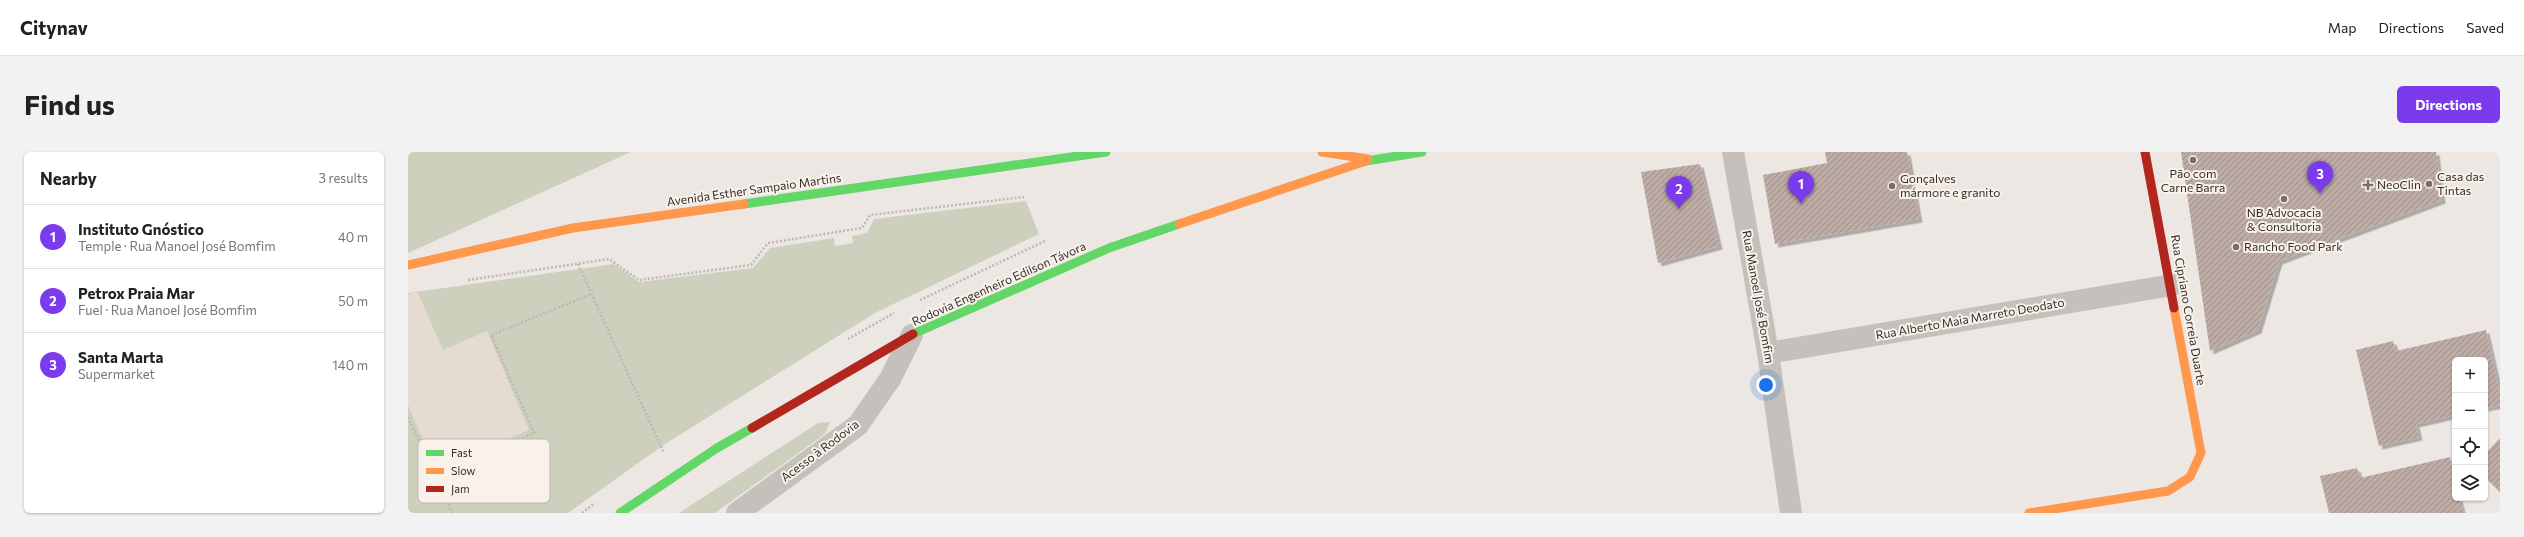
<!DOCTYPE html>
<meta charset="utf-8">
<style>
:root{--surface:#fff;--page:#f2f2f2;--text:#222;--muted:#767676;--line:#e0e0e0;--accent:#7c3aed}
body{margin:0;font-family:Commissioner,sans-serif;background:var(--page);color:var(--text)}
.controls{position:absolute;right:12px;bottom:12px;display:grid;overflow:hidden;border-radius:6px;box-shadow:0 1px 3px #0004}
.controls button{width:36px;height:36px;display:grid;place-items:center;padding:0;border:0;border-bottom:1px solid var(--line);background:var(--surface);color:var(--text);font:20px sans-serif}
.you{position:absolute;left:1358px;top:233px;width:14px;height:14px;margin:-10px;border:3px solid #fff;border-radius:50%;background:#1a73e8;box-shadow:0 0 0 6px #1a73e833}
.badge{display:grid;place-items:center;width:26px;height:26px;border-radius:50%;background:var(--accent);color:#fff;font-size:13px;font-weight:700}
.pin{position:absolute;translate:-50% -33px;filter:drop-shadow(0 1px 2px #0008)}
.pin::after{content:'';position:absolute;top:21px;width:14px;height:12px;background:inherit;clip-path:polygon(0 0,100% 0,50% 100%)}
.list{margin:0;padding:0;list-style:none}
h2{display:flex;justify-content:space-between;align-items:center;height:52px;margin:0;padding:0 16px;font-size:17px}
h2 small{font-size:13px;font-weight:400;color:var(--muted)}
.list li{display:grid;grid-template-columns:26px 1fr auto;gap:12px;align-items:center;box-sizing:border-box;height:64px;padding:0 16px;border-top:1px solid var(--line)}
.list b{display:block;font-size:15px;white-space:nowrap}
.list p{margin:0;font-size:13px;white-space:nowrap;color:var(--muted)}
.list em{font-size:13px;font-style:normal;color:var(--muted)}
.icon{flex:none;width:22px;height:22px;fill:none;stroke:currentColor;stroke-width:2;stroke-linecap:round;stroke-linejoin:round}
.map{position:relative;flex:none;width:2092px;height:361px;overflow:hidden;border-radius:6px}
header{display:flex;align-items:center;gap:24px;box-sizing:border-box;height:56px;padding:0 20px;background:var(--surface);border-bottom:1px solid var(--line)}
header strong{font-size:19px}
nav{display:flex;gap:22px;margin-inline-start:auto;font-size:14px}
.intro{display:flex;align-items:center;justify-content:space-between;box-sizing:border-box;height:96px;padding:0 24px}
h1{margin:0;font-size:28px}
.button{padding:10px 18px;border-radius:6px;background:var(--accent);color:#fff;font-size:14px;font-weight:700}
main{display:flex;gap:24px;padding:0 24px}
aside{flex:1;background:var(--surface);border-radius:6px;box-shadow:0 1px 3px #0004}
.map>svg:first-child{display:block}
</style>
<header>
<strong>Citynav</strong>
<nav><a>Map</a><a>Directions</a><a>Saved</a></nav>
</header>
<div class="intro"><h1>Find us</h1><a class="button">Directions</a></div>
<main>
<aside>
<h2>Nearby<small>3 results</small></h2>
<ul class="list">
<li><span class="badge">1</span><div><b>Instituto Gnóstico</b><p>Temple · Rua Manoel José Bomfim</p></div><em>40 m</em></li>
<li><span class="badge">2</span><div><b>Petrox Praia Mar</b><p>Fuel · Rua Manoel José Bomfim</p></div><em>50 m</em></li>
<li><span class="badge">3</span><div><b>Santa Marta</b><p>Supermarket</p></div><em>140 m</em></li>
</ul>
</aside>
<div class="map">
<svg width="2092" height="361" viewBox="0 0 2092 361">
<defs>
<pattern id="building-hatch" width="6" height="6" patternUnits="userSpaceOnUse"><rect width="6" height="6" fill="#beaca6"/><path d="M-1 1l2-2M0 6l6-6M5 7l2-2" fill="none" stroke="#9b8c87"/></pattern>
<filter id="shadow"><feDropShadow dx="3.5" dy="3.5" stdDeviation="0" flood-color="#0004"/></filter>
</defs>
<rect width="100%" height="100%" fill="#ece7e3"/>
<path fill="#ced0be" d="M0,0H223L0,101Z
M618,49L631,82L467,161L257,292L160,361H0V141L206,112L231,130L345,116L362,96L426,86L427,94L445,91L444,84L459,81L466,67Z
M422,270L417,282L307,361H271L410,271Z"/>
<path fill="#e5dbd1" d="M9,139L35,198L79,179L121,278L28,318L0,253V143Z"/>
<path fill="url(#building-hatch)" filter="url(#shadow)" d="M1417,0H1499L1511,67L1367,92L1355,23L1419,11Z
M1773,0H2028L2034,48L1871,109L1850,178L1802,199Z
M1292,12L1311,94L1250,111L1233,20Z
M2078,178L2092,241V253L2077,256V208H2047V263L2008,272L2011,285L1971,294L1948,198L1985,189L1988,199Z
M2092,286V340L2077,325V302Z
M2042,305L2047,327V346H2051L2055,361H1921L1912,324L1949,316L1952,326Z"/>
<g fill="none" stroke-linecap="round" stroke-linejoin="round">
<path stroke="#beb8b4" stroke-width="2.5" stroke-dasharray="2 2" stroke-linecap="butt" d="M170,112L256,301
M60,128L201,107L231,128L343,113L360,91L454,76L462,63L616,45
M512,148L637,89
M440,187L486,161
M0,265L44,361
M26,323L126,281L83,183L184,142
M174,361L187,351"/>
<path stroke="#c5c0bc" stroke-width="22" d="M1325,0L1360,201L1383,361
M1360,201L1764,133
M329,361L450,273L482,227L504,183"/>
<path stroke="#63d668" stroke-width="9" d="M958,9L1014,0
M336,52L698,0
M505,182L701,96L771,72
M212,361L309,296L344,276"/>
<path stroke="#ff974d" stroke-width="9" d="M914,0L960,7
M771,72L958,9
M0,113L165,76L336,52
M1621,361L1760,339L1782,325L1793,301L1766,156"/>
<path stroke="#b3261e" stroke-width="9" d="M1737,0L1766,156
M344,276L505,182"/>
</g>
<g fill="#766e6b" stroke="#f8f2eb" stroke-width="1.5">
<circle cx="1785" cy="8" r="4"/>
<circle cx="2021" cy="32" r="4"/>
<path d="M1958 27h4v4h4v4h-4v4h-4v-4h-4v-4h4z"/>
<circle cx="1484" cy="34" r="4"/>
<circle cx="1876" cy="47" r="4"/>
<circle cx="1828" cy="95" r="4"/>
</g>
<g text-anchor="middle" stroke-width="4" stroke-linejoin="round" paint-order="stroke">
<g font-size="12" fill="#362d2a" stroke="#f8f2eb" text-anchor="start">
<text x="1785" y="26" text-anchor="middle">Pão com<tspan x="1785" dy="14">Carne Barra</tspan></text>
<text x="2029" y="29">Casa das<tspan x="2029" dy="14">Tintas</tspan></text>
<text x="1492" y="31">Gonçalves<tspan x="1492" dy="14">mármore e granito</tspan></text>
<text x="1969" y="37">NeoClin</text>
<text x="1876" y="65" text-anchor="middle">NB Advocacia<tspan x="1876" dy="14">&amp; Consultoria</tspan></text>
<text x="1836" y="99">Rancho Food Park</text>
</g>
<g font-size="12" fill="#362d2a" stroke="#f8f2eb">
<text transform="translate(346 38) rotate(-8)" y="4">Avenida Esther Sampaio Martins</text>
<text transform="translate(591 132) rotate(-24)" y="4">Rodovia Engenheiro Edilson Távora</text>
<text transform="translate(1350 145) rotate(80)" y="4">Rua Manoel José Bomfim</text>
<text transform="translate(1780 158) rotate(80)" y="4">Rua Cipriano Correia Duarte</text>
<text transform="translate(1562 167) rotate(-10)" y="4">Rua Alberto Maia Marreto Deodato</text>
<text transform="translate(412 299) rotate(-37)" y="4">Acesso à Rodovia</text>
</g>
</g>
<rect x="10" y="287" width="132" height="64" rx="6" fill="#f8f2eb" stroke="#beb7b1" stroke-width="1"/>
<rect x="18" y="298" width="18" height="6" fill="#63d668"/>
<rect x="18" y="316" width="18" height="6" fill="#ff974d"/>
<rect x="18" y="334" width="18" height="6" fill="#b3261e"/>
<g font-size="11" fill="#362d2a">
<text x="43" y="305">Fast</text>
<text x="43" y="323">Slow</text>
<text x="43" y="341">Jam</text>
</g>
</svg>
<div class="controls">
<button>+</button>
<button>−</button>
<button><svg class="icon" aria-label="locate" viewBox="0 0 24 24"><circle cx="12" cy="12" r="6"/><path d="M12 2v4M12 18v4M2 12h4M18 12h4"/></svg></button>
<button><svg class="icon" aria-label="layers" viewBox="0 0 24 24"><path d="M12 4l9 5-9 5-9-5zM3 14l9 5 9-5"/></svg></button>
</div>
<div class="you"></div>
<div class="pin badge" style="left:1393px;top:52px">1</div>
<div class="pin badge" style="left:1271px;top:57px">2</div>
<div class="pin badge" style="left:1912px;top:42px">3</div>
</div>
</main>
